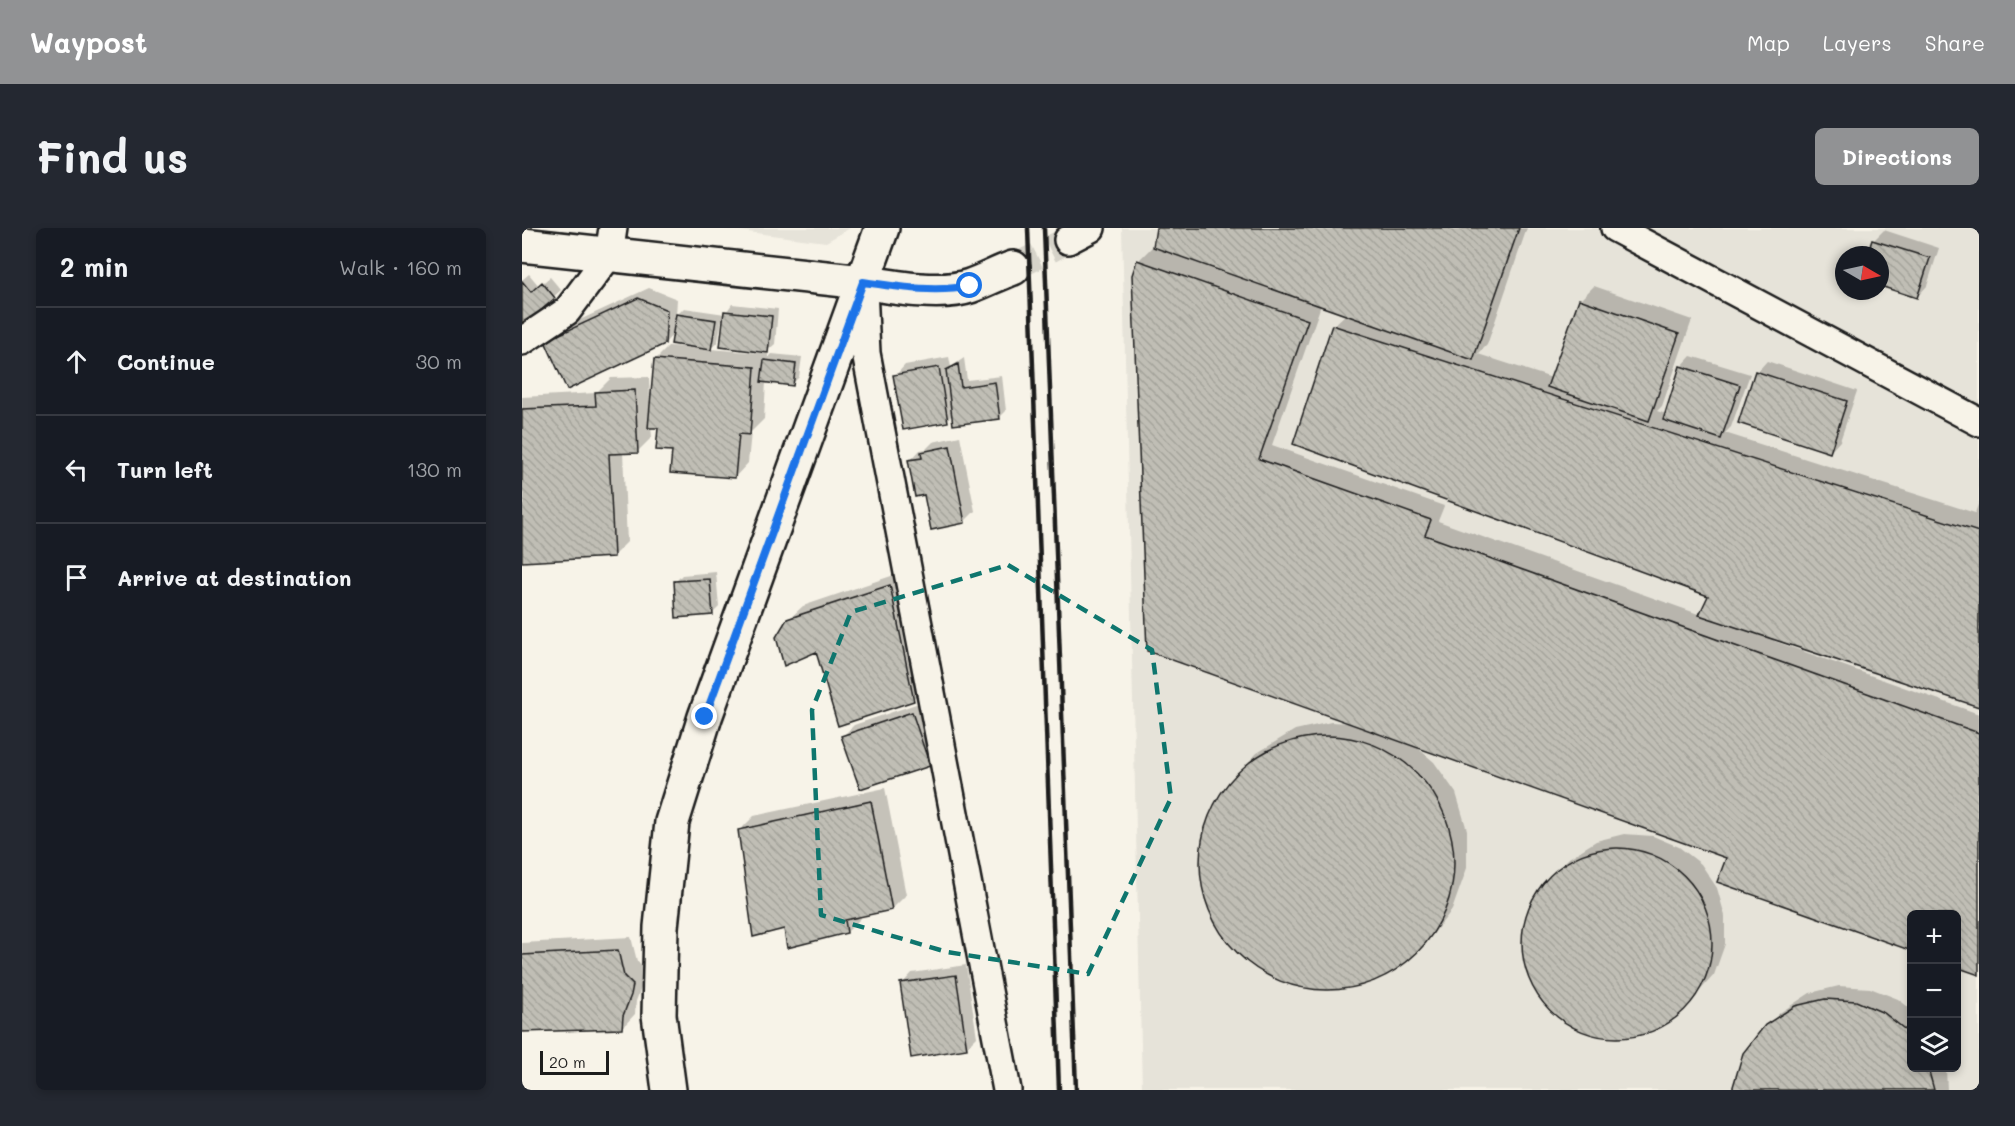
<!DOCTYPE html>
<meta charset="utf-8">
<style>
:root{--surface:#171b24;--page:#242831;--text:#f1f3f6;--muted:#9ea1a6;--line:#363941;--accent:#919294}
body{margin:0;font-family:Mali,sans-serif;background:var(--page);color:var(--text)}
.controls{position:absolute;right:18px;bottom:18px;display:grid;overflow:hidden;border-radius:9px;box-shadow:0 3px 9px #0003}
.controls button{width:54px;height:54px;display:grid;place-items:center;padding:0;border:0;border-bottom:2px solid var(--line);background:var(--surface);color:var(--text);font:30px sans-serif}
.compass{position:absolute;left:1313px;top:18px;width:54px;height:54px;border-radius:50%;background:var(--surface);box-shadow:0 3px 9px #0003;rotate:99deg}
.scale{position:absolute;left:18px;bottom:15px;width:69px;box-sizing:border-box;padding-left:6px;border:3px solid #1c1c1c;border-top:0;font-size:16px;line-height:21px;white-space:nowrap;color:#1c1c1c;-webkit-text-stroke:4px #f7f3e8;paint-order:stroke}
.stop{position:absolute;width:18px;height:18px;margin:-14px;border:4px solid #1a73e8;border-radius:50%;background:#fff}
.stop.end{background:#1a73e8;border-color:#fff;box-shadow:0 2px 6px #0008}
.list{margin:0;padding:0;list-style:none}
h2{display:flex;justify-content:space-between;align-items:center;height:78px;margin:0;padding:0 24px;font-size:26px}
h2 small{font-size:20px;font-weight:400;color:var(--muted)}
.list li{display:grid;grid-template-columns:39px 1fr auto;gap:18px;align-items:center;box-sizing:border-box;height:108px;padding:0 24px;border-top:2px solid var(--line)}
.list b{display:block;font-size:22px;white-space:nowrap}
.list em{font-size:20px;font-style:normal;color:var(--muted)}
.icon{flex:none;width:33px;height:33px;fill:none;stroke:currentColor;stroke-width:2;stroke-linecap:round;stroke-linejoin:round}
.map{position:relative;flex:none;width:1457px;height:862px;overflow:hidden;border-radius:9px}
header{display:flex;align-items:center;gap:36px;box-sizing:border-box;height:84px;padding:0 30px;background:var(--accent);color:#fff}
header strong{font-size:28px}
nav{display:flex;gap:33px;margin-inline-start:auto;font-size:21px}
.intro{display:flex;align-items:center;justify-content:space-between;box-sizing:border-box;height:144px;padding:0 36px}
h1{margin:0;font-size:42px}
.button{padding:15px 27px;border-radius:9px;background:var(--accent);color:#fff;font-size:21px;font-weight:700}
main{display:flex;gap:36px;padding:0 36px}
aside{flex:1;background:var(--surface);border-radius:9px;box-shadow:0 3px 9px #0003}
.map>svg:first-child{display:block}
</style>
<header>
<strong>Waypost</strong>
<nav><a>Map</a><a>Layers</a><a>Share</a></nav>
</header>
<div class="intro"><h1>Find us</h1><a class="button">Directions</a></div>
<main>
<aside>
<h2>2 min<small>Walk · 160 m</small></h2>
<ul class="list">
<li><svg class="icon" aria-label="ahead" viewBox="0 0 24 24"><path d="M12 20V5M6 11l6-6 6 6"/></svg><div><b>Continue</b></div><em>30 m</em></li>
<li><svg class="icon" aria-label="left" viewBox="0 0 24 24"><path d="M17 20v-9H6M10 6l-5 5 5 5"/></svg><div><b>Turn left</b></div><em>130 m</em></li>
<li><svg class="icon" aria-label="arrive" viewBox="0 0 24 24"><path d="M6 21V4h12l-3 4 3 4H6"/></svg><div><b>Arrive at destination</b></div></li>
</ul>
</aside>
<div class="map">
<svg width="1457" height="862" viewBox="0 0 1457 862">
<defs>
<pattern id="building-back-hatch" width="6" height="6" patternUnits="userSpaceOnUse" patternTransform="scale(1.5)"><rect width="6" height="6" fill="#c0beb5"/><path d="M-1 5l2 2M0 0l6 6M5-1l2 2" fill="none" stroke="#a4a39b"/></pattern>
</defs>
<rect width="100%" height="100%" fill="#f7f3e8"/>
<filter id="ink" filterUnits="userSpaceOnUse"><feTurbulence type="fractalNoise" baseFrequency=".0167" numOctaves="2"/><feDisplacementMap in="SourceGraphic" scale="12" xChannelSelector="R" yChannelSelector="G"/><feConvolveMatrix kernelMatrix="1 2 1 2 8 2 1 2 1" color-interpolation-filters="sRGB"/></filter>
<g filter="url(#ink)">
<path fill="#e6e3d9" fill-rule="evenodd" d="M195,0H328L304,14Z
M600,0H1457V862H620ZM1322,27H1358V63H1322ZM1390,686H1434V840H1390Z"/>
<path fill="#0003" fill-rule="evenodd" d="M636,0H1005L965,117L956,126L1030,150L1058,72L1072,58L1170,92L1140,178L1135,183L1144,186L1159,139L1169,128L1228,146L1209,199L1203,205L1453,285L1457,274V478L1252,410V413L1457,486V746L1434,686H1390L1206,629L892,517L912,534L934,565L945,602V640L930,682L903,716L888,731L851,754L807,762L764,756L726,734L697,701L681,661L680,617L693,575L721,540L735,525L773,502L809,494L828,495L616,33L630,19L632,20ZM799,77L824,86L811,98L1188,368L1179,387L916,293L922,278L750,217Z
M1362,2L1417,20L1405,58L1395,69L1358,57V27H1347L1352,12Z
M7,46L17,58L28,49L39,62L0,97V52Z
M127,60L155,71L154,88L162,80L203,86L210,76L256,81L253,116L243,125L246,126V130L250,126L280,129L277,149L270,156L244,153L242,191L229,204L226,235L213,249L152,222L137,199L129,198L130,209L116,223L101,224L105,314L91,328L0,332V169L74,165L89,150L127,149L128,174H130L133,132L147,118L163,119L164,117L152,105L143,115L25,113L36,102ZM200,90L239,122V125L188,121L196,114Z
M427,129L429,139L442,130L445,152L480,148L484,183L477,190L431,186L425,192L373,148L383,137Z
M1245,133L1335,163L1318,213L1308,224L1235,144Z
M438,208L453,283L442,294L403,265L388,233L398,222L404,221L411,214Z
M194,344L197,379L190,386L153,354L160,347Z
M381,344L405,457L391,471L295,422L266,392L281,378Z
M400,474L418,526L407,536L321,508L332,497Z
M363,560L384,667L370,681L338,687L339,690L325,704L263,699L218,602L232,588Z
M1102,606L1131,608L1157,619L1179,636L1195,660L1203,688V716L1192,747L1156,787L1129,804L1097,810L1065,805L1036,789L1015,765L1003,734L1002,702L1012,671L1032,645L1047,630L1074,613Z
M109,709L115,733L124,743L122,752L114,773L113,786L100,800L0,802V715Z
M444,737L455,809L444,820L380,756L390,745Z
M1317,758L1348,760L1376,771L1390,782V840H1424L1425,862H1212L1244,798L1259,784L1288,765Z"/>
<path fill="url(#building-back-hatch)" stroke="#1c1c1c" stroke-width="1.5" d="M634,0H997L951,132L631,19Z
M1350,12L1408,30L1395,70L1358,58V27H1345Z
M615,32L786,92L737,231L909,292L903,307L1457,505V747L1434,739V686H1390V723L1195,654L1204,630L625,423L610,47Z
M0,53L9,64L20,54L33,70L0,99Z
M116,70L145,82L143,116L45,162L23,113Z
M1057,71L1157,106L1127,193L1025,159Z
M202,83L250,88L246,125L198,119Z
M154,86L194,92L189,122L149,116Z
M810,97L1457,304V479L1177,387L1186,368L771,216Z
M132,131L233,139L228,207L217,206L213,250L148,245L150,223L134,222L136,200H126Z
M242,132L274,136L271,158L239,154Z
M436,136L439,159L473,154L478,191L431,197L424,142Z
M1158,138L1218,157L1199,211L1141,192Z
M417,139L426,194L381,202L371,147Z
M1233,143L1325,173L1308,225L1216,195Z
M113,162L116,225L87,226L92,329L0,334V181L74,178L73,164Z
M428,218L443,295L409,302L402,267L393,269L386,232L400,230L399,224Z
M188,351L191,387L154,390L152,353Z
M368,357L392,473L316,498L294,424L262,438L254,409L265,391Z
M390,484L408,538L338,561L319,508Z
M678 635a127 127 0 1 1 254 0a127 127 0 1 1-254 0Z
M349,573L370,682L323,692L325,705L265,720L262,701L231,709L216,602Z
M1000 715a95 95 0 1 1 190 0a95 95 0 1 1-190 0Z
M96,722L102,748L111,757L109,767L101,788L100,801L0,804V727Z
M434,747L445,821L389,830L378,755Z
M1303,771L1334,773L1362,785L1386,804L1390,809V840H1406L1412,862H1210L1221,825L1243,797L1273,778Z"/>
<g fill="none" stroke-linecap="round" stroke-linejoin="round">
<path stroke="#d6d3c9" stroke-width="27" stroke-dasharray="27 14" stroke-linecap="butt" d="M491,40L546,12"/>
<g stroke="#1c1c1c" stroke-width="32">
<path id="street" d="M1093,0L1457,194
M546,12L569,0
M341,61L344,125L485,862
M0,113L45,83L87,27L91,0"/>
</g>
<g stroke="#1c1c1c" stroke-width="38">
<path id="secondary" d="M0,17L341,54C371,59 419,68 448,58C462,53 477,45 491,40
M147,862L137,787L139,699L150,594L183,489L360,0"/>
</g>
<use href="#street" stroke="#f7f3e8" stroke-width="27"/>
<use href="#secondary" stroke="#f7f3e8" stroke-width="33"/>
<path stroke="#1c1c1c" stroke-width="4.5" d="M506,0L537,862
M522,0L554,862"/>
</g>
</g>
<g fill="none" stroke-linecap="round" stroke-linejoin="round" filter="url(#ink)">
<path stroke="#1a73e8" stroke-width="8" d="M183,489L341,54C377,59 413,65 448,58"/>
</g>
<path fill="none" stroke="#0f766e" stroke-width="4.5" stroke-dasharray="12 8" stroke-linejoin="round" d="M486,337L630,422L649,570L566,746L425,724L299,687L290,482L329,384Z"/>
</svg>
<div class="controls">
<button>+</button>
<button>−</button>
<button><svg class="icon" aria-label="layers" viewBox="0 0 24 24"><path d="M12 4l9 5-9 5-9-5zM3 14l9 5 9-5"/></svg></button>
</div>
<svg class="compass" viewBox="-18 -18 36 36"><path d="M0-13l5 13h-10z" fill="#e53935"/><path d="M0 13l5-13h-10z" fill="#9ea1a6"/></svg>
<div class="scale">20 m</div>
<div class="stop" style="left:448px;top:58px"></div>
<div class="stop end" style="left:183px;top:489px"></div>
</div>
</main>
